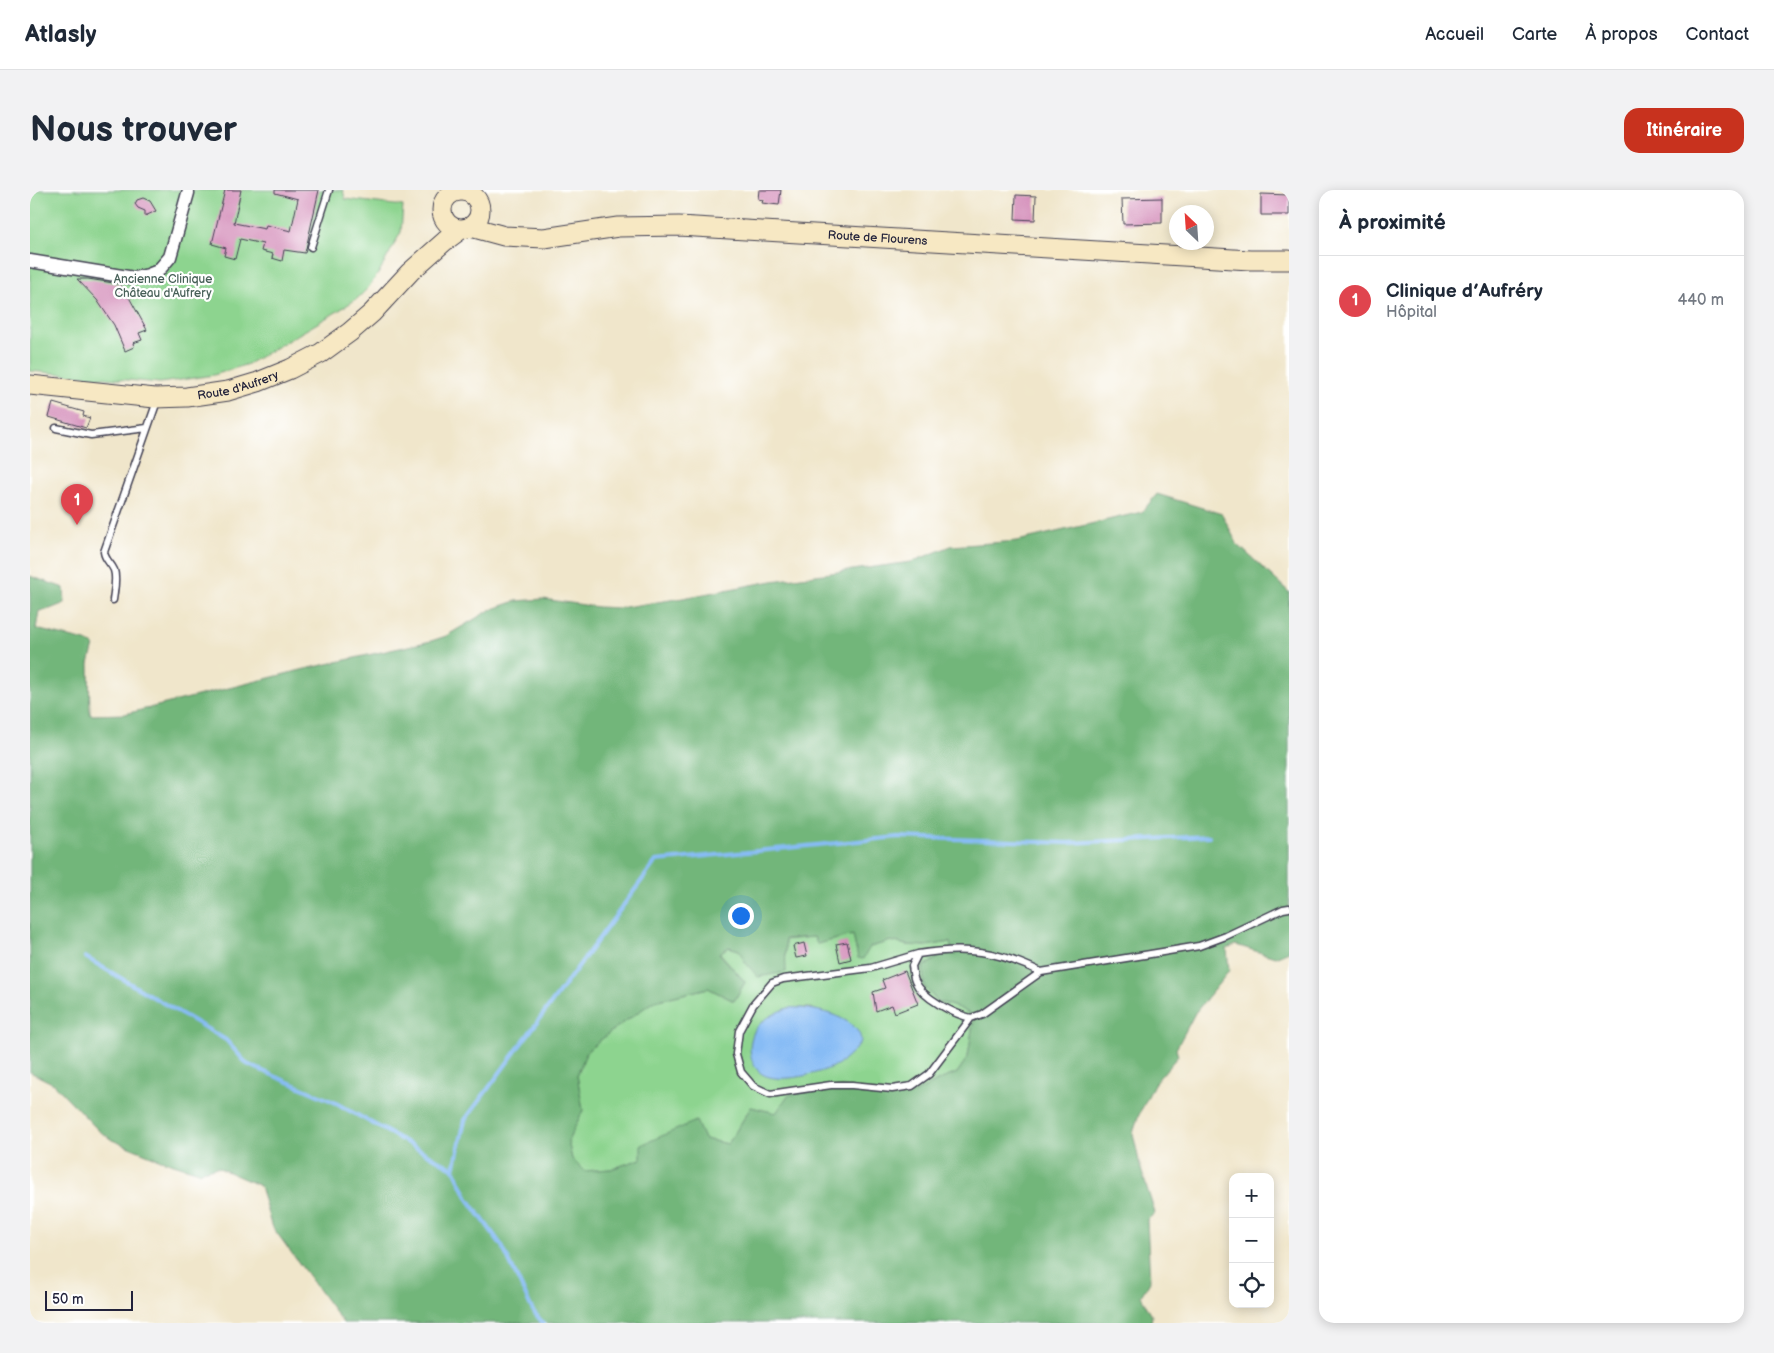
<!DOCTYPE html>
<html lang="fr">
<meta charset="utf-8">
<style>
:root{--surface:#fff;--page:#f2f2f3;--text:#1f2937;--muted:#747a83;--line:#e0e1e3;--accent:#c8321e}
body{margin:0;font-family:"Balsamiq Sans",sans-serif;background:var(--page);color:var(--text)}
.controls{position:absolute;right:15px;bottom:15px;display:grid;overflow:hidden;border-radius:10px;box-shadow:0 2px 12px #0003}
.controls button{width:45px;height:45px;display:grid;place-items:center;padding:0;border:0;border-bottom:1px solid var(--line);background:var(--surface);color:var(--text);font:25px sans-serif}
.compass{position:absolute;left:1139px;top:15px;width:45px;height:45px;border-radius:50%;background:var(--surface);box-shadow:0 2px 12px #0003;rotate:335deg}
.scale{position:absolute;left:15px;bottom:12px;width:88px;box-sizing:border-box;padding-left:5px;border:2px solid #22223b;border-top:0;font-size:14px;line-height:18px;white-space:nowrap;color:#22223b;-webkit-text-stroke:4px #fff;paint-order:stroke}
.you{position:absolute;left:710px;top:725px;width:18px;height:18px;margin:-12px;border:4px solid #fff;border-radius:50%;background:#1a73e8;box-shadow:0 0 0 8px #1a73e833}
.badge{display:grid;place-items:center;width:32px;height:32px;border-radius:50%;background:var(--accent);color:#fff;font-size:16px;font-weight:700}
.pin{position:absolute;translate:-50% -41px;filter:drop-shadow(0 1px 2px #0008)}
.pin::after{content:'';position:absolute;top:26px;width:18px;height:15px;background:inherit;clip-path:polygon(0 0,100% 0,50% 100%)}
.list{margin:0;padding:0;list-style:none}
h2{display:flex;justify-content:space-between;align-items:center;height:65px;margin:0;padding:0 20px;font-size:21px}
h2 small{font-size:16px;font-weight:400;color:var(--muted)}
.list li{display:grid;grid-template-columns:32px 1fr auto;gap:15px;align-items:center;box-sizing:border-box;height:90px;padding:0 20px;border-top:1px solid var(--line)}
.list b{display:block;font-size:19px;white-space:nowrap}
.list p{margin:0;font-size:16px;white-space:nowrap;color:var(--muted)}
.list em{font-size:16px;font-style:normal;color:var(--muted)}
.icon{flex:none;width:28px;height:28px;fill:none;stroke:currentColor;stroke-width:2;stroke-linecap:round;stroke-linejoin:round}
.map{position:relative;flex:none;width:1259px;height:1133px;overflow:hidden;border-radius:15px}
header{display:flex;align-items:center;gap:30px;box-sizing:border-box;height:70px;padding:0 25px;background:var(--surface);border-bottom:1px solid var(--line)}
header strong{font-size:24px}
nav{display:flex;gap:28px;margin-inline-start:auto;font-size:18px}
.intro{display:flex;align-items:center;justify-content:space-between;box-sizing:border-box;height:120px;padding:0 30px}
h1{margin:0;font-size:35px}
.button{padding:12px 22px;border-radius:15px;background:var(--accent);color:#fff;font-size:18px;font-weight:700}
main{display:flex;gap:30px;padding:0 30px}
aside{flex:1;background:var(--surface);border-radius:15px;box-shadow:0 2px 12px #0003}
.map>svg:first-child{display:block}
</style>
<header>
<strong>Atlasly</strong>
<nav><a>Accueil</a><a>Carte</a><a>À propos</a><a>Contact</a></nav>
</header>
<div class="intro"><h1>Nous trouver</h1><a class="button">Itinéraire</a></div>
<main>
<div class="map">
<svg width="1259" height="1133" viewBox="0 0 1259 1133">
<rect width="100%" height="100%" fill="#fff"/>
<filter id="ink" filterUnits="userSpaceOnUse"><feTurbulence type="fractalNoise" baseFrequency=".02" numOctaves="2"/><feDisplacementMap in="SourceGraphic" scale="10" xChannelSelector="R" yChannelSelector="G"/><feConvolveMatrix kernelMatrix="1 2 1 2 8 2 1 2 1" color-interpolation-filters="sRGB"/></filter>
<filter id="wash" filterUnits="userSpaceOnUse"><feTurbulence type="fractalNoise" baseFrequency=".0096" numOctaves="4" result="noise"/><feDisplacementMap in="SourceGraphic" scale="20" xChannelSelector="R" yChannelSelector="G"/><feGaussianBlur stdDeviation="1.12" result="paint"/><feColorMatrix in="noise" values="0 0 0 0 0 0 0 0 0 0 0 0 0 0 0 0 0 1.4 0 .05"/><feComposite in="paint" operator="in"/></filter>
<g filter="url(#wash)">
<rect width="100%" height="100%" fill="#f0e6cb"/>
<path fill="#8dd48f" stroke="#587b65" fill-rule="evenodd" d="M0,0H313L315,9L373,16L371,42L348,84L338,98L328,108L308,121L218,174L184,185L130,193L0,181Z
M823,745L828,768L840,757L861,751L877,755L896,756L920,752L922,762L909,767L893,777L894,796L907,811L929,818L944,826L938,867L927,883L907,891L884,904L860,905L812,897L746,923L721,917L698,954L674,949L666,932L611,969L581,979L554,981L542,969L538,951L553,920L547,885L557,861L583,840L624,811L678,798L704,811L715,792L689,762L699,757L709,760L715,772L754,750L784,747L787,754ZM758,818H780L815,831L738,828Z"/>
<path fill="#72b67a" stroke="#4a6c5a" fill-rule="evenodd" d="M1127,304L1192,324L1207,354L1259,402V761L1245,767L1206,755L1197,759L1199,781L1165,823L1146,859L1148,866L1124,894L1108,927L1103,943L1110,976L1125,1023L1117,1030L1120,1091L1111,1106L1122,1126L1121,1133H313L241,1035L230,996L187,977L169,982L131,970L82,950L68,940L24,894L0,882V386L34,398L35,413L20,419L9,421L6,439L56,451L64,455L59,474L60,525L95,524L275,479L401,451L416,446L460,420L486,411L513,409L568,417L589,418L653,408L742,391L881,372L921,356L987,351L1112,322ZM823,745L828,768L833,769L840,757L861,751L877,755L896,756L920,752L922,762L909,767L893,777L894,796L907,811L929,818L944,826L938,867L927,883L907,891L884,904L860,905L812,897L758,905L746,923L721,917L698,954L674,949L666,931L611,955V969L581,979L554,981L542,969L538,951L553,920L547,885L557,861L583,840L624,811L678,798L704,811L715,792L689,763L699,757L709,760L715,772L728,787L756,782L755,749L784,747L787,754Z"/>
<path fill="#87bcf5" stroke="#546f98" d="M758,818C778,816 830,826 831,851C826,859 818,868 810,873C794,883 749,895 732,884C717,874 717,848 728,836C736,827 748,822 758,818Z"/>
<g fill="none" stroke-linecap="round" stroke-linejoin="round">
<path stroke="#87bcf5" stroke-width="4" d="M55,767L196,850L217,874L304,912L424,979L438,1009L472,1056L503,1121L513,1133
M424,979L435,930L626,671L868,647L1038,653L1179,646"/>
</g>
<g id="blocks">
<path fill="#d48db9" d="M195,0H211L204,33L235,39L236,35L261,41L268,9L245,3V0H289L275,63L254,60L252,71L242,68L243,64L231,61L233,54L210,49L205,69L194,66L196,58L182,54Z
M729,0H751L749,15L732,13L733,10L728,9Z
M1231,4L1259,5V25H1231Z
M986,5L1006,6L1005,30L985,29Z
M113,8L120,11L126,21L115,26V21L108,18L105,14L107,10Z
M1132,8V33L1093,34L1092,9Z
M47,89H58L90,94L100,109L117,140L109,143L112,150L103,153L104,157L95,161L84,135L67,110Z
M23,213L54,222L53,226L60,228L56,238L19,227Z
M817,752L821,769L810,772L806,754Z
M774,753L777,766L766,768L763,756Z
M875,781L888,814L865,823L862,815L846,821L843,802L855,798L852,790Z"/>
</g>
</g>
<g filter="url(#ink)">
<use href="#blocks" fill-opacity="0" stroke="#413f51" stroke-width="1"/>
<g fill="none" stroke-linecap="round" stroke-linejoin="round">
<g stroke="#413f51" stroke-width="9">
<path id="lane" d="M281,57L299,0
M26,238L61,245L117,238
M83,410C84,401 87,389 84,380C81,373 75,370 74,362L125,217V211
M888,764L841,778L753,789L742,793L723,815L709,841L706,864L711,882L723,896L740,904L801,895H822L862,899L882,896L899,884L941,828
M1011,782C967,761 937,756 888,764L882,776C883,781 883,787 885,791C892,808 924,824 941,828L952,824L1011,782L1169,756L1196,746L1253,719L1259,718"/>
</g>
<g stroke="#413f51" stroke-width="15">
<path id="street" d="M0,71L104,88L118,85L128,81L140,67L158,3"/>
</g>
<g stroke="#413f51" stroke-width="21">
<g id="secondary">
<circle cx="431" cy="20" r="19"/>
<path id="s1" d="M441,37L474,46L514,48L588,37L649,36L1220,70H1259"/>
<path id="s2" d="M0,195L125,208L157,207L198,201L228,192L260,179L291,163L320,142L342,123L380,82L415,51L430,40"/>
</g>
</g>
<use href="#lane" stroke="#fff" stroke-width="6"/>
<use href="#street" stroke="#fff" stroke-width="12"/>
<use href="#secondary" stroke="#f7e8c3" stroke-width="19"/>
</g>
</g>
<g text-anchor="middle" stroke-width="4.5" stroke-linejoin="round" paint-order="stroke">
<g font-size="12" fill="#22223b" stroke="#fff">
<text dy="4" stroke="none"><textPath href="#s1" startOffset="409">Route de Flourens</textPath></text>
<text dy="4" stroke="none"><textPath href="#s2" startOffset="210">Route d'Aufrery</textPath></text>
</g>
<g font-size="12" fill="#476058" stroke="#fff">
<text x="133" y="93">Ancienne Clinique<tspan x="133" dy="14">Château d'Aufrery</tspan></text>
</g>
</g>
</svg>
<div class="controls">
<button>+</button>
<button>−</button>
<button><svg class="icon" aria-label="locate" viewBox="0 0 24 24"><circle cx="12" cy="12" r="6"/><path d="M12 2v4M12 18v4M2 12h4M18 12h4"/></svg></button>
</div>
<svg class="compass" viewBox="-18 -18 36 36"><path d="M0-13l5 13h-10z" fill="#e53935"/><path d="M0 13l5-13h-10z" fill="#747a83"/></svg>
<div class="scale">50 m</div>
<div class="you"></div>
<div class="pin badge" style="left:47px;top:335px;background:#e0444e">1</div>
</div>
<aside>
<h2>À proximité<small></small></h2>
<ul class="list">
<li><span class="badge" style="background:#e0444e">1</span><div><b>Clinique d’Aufréry</b><p>Hôpital</p></div><em>440 m</em></li>
</ul>
</aside>
</main>
